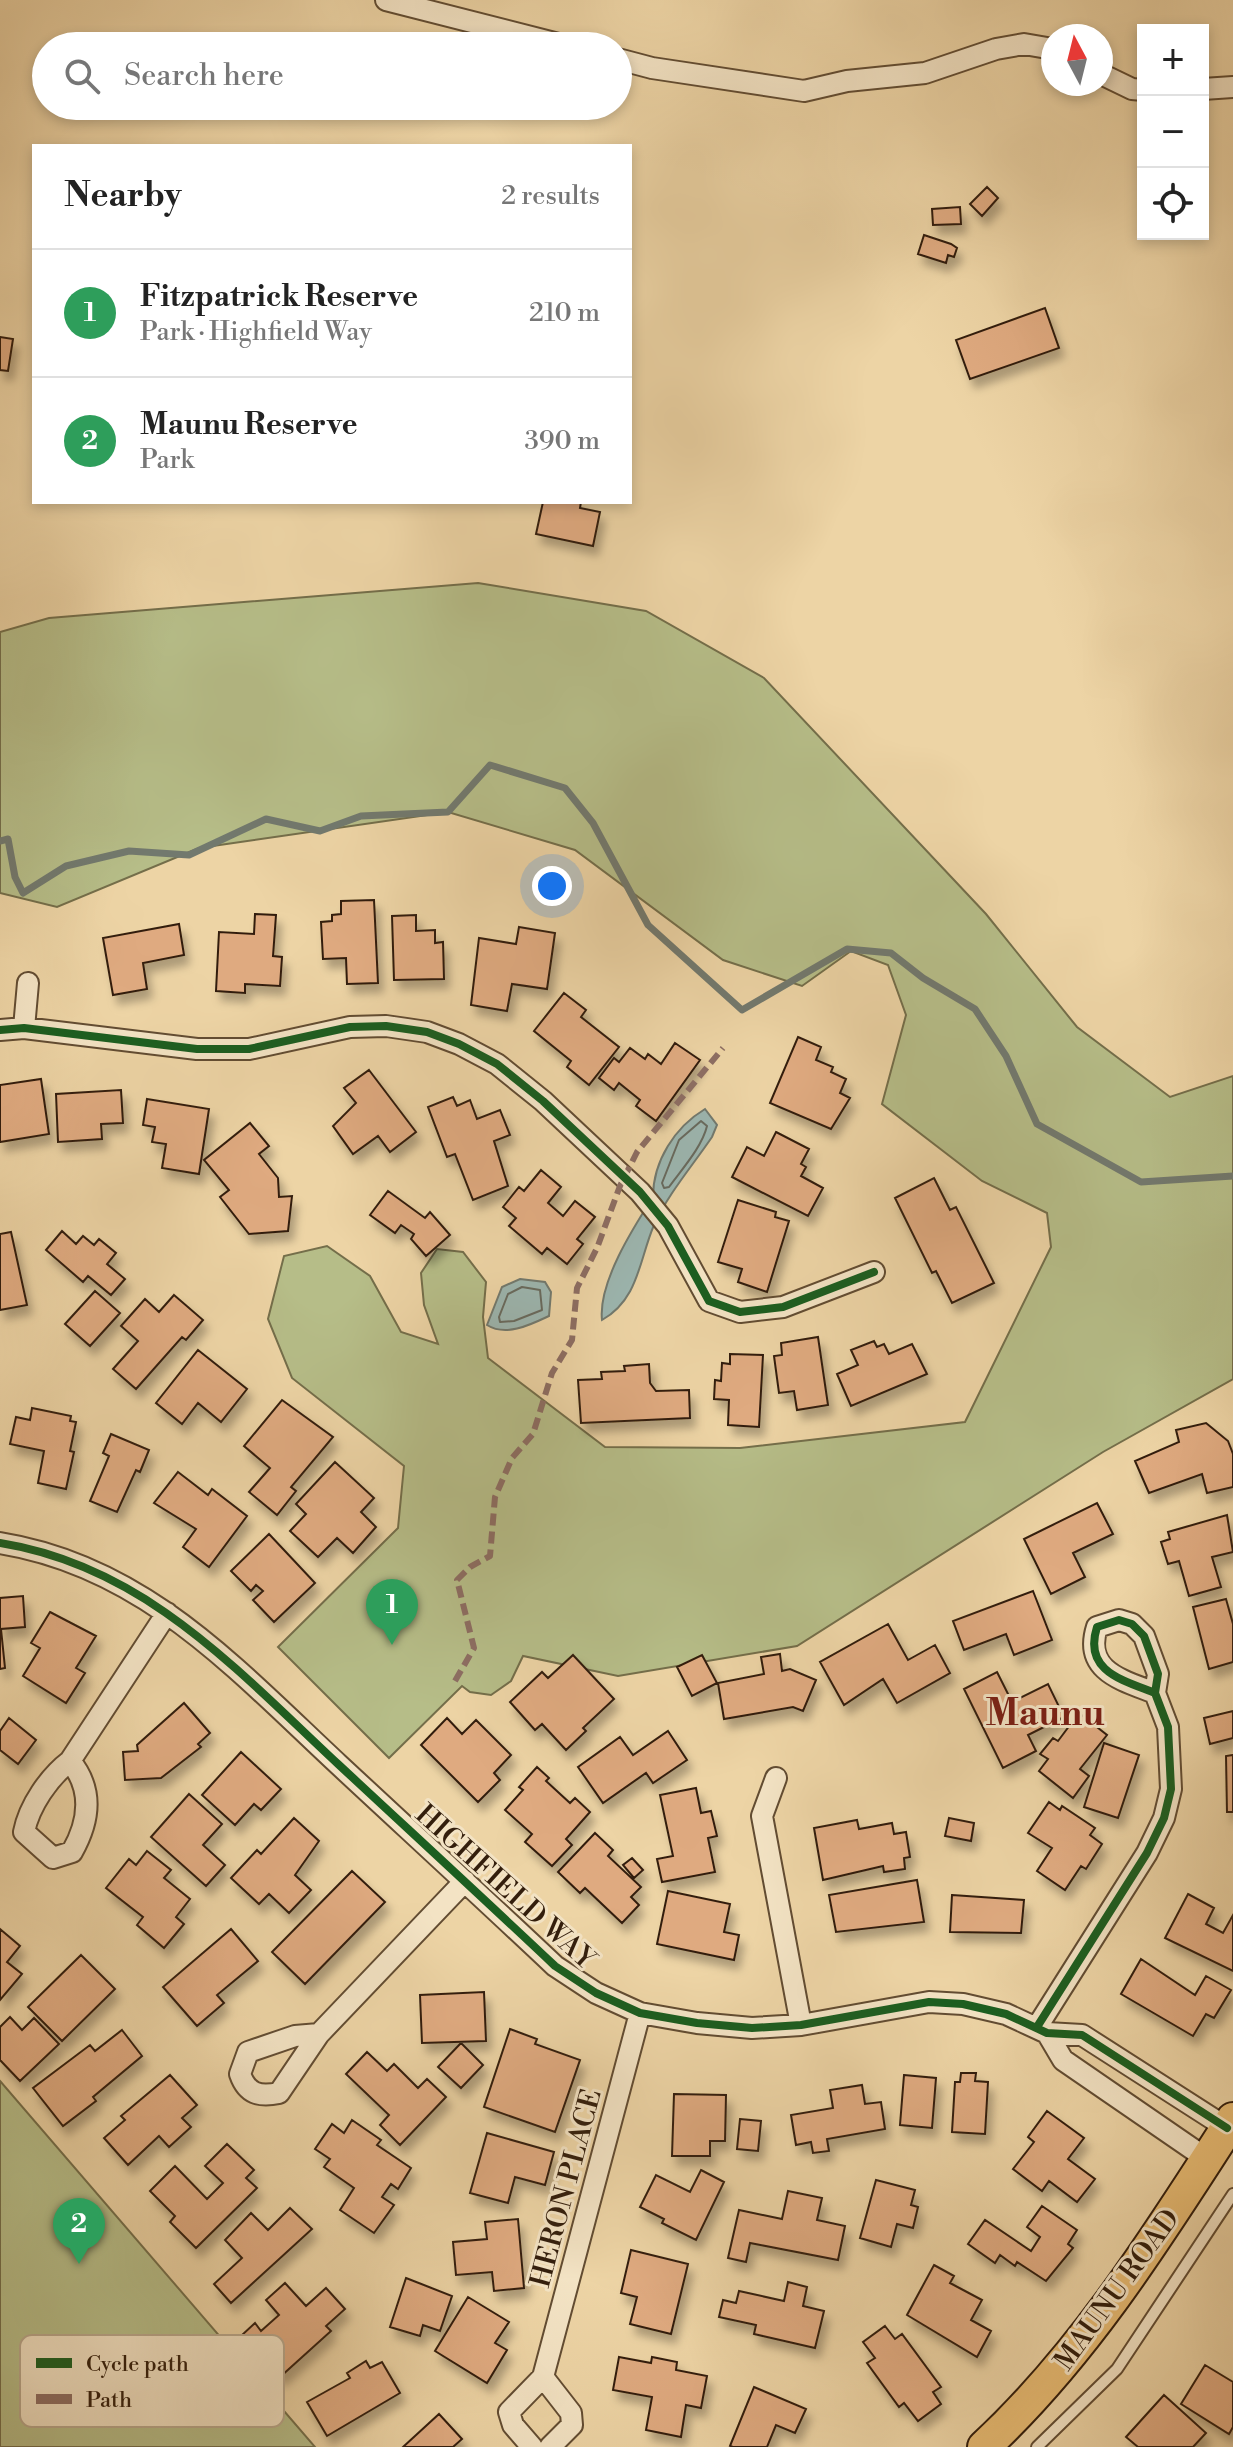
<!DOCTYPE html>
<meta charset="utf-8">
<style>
:root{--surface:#fff;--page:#f2f2f2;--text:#222;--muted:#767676;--line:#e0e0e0;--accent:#0f766e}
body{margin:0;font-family:"Libre Bodoni",serif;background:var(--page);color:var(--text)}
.controls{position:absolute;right:24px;top:24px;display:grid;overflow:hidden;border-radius:0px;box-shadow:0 4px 12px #0003}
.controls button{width:72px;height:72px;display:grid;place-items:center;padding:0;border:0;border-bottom:2px solid var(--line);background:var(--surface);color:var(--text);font:40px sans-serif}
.compass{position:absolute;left:1041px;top:24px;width:72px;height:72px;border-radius:50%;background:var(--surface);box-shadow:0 4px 12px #0003;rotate:353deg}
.you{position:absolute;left:552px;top:886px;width:28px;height:28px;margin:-20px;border:6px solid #fff;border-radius:50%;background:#1a73e8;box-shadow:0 0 0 12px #1a73e833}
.badge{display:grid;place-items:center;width:52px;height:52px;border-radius:50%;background:var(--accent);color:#fff;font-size:26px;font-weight:700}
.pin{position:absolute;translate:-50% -66px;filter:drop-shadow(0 2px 4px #0008)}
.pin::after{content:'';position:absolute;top:42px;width:28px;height:24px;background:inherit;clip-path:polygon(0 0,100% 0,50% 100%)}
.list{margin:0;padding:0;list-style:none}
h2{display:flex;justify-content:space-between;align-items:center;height:104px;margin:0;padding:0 32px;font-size:34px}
h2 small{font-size:26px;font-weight:400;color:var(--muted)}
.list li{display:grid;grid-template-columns:52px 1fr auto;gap:24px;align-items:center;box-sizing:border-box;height:128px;padding:0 32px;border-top:2px solid var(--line)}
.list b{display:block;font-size:30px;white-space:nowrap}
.list p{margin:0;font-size:26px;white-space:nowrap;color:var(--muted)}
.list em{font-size:26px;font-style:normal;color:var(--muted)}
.icon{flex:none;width:44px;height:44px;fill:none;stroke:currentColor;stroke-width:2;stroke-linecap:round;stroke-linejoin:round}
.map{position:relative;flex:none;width:1233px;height:2447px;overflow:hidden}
.search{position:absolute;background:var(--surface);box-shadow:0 4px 12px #0003;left:32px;top:32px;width:600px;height:88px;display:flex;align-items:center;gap:20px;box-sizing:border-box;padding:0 28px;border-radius:44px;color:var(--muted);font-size:30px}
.panel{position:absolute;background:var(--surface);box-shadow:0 4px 12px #0003;left:32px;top:144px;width:600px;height:360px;border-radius:0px}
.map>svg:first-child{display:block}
</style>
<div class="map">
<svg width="1233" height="2447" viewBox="0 0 1233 2447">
<defs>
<filter id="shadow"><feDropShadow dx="5" dy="9" stdDeviation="4" flood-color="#0004"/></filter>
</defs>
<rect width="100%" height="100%" fill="#edd4a5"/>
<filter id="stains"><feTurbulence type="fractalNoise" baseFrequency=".0025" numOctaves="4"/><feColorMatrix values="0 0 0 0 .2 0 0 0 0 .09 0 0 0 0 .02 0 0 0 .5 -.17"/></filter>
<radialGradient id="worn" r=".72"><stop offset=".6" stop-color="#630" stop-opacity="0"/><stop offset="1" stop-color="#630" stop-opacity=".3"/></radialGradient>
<path fill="#b6bd88" stroke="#746e4a" stroke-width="2" d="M478,583L646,611L764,678L986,914L1077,1027L1170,1097L1233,1076V1379L1103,1452L797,1646L618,1676L523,1656L511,1681L491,1695L470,1692L462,1686L389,1758L278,1647L398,1528L404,1466L292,1378L268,1319L284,1256L327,1246L370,1276L401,1332L438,1344L424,1305L421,1273L437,1249L463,1252L486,1282L483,1317L488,1358L605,1447L740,1448L965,1422L1051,1247L1047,1213L982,1181L882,1104L906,1015L888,965L851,951L802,986L723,960L575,850L448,812L199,848L57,907L0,893V632L49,618Z
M0,2081L315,2447H0Z"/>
<path fill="#9cb6b0" stroke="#72796e" stroke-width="2" d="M705,1109L717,1125L712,1137C693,1165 668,1194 654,1225C639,1260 639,1299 602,1320C598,1283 633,1228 653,1197C653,1161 675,1127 705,1109Z
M520,1279L545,1282L551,1292L549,1316C530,1325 506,1337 487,1325L502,1287Z"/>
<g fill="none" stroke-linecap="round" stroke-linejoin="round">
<path stroke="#686a5e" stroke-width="2" d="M701,1121L707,1126C702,1147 682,1169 669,1187L664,1188L662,1183L679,1140Z
M522,1287L540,1290L542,1310L514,1321L500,1322L499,1317L508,1294Z"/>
<path stroke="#72796e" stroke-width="7" d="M0,841L8,839L15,877L23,893L66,866L129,851L189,855L266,819L320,831L361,816L448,812L490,765L565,788L593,823L648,925L742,1010L847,949L891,953L923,978L975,1009L1006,1056L1037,1124L1141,1182L1233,1176"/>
</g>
<path fill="#dfaa80" stroke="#331e0c" stroke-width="2" filter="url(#shadow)" d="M987,187L998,198L982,216L970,204Z
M960,207L961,224L933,225L932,209Z
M924,235L951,244L957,248L954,257L948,255L946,263L918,254Z
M1045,308L1059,348L970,379L956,340Z
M0,337L13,339L8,371L0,370Z
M543,502H581L580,508L600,512L593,546L536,534Z
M374,900L378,983L347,984L346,958L323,959L321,922L332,921V915L341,914V901Z
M255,914L276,915L273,956L282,957L280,986L245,984V993L216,991L219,932L254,934Z
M416,915V931L435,930V943L443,942L444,979L394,980L392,916Z
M179,924L184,955L143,963L147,989L113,995L103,938Z
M519,927L555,933L547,989L512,984L507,1011L471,1005L479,938L516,944Z
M564,993L586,1010L581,1017L619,1047L589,1085L567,1067L571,1061L534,1031Z
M798,1037L821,1047L816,1060L833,1067L831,1072L846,1079L840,1093L850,1098L831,1129L770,1103Z
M675,1043L700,1060L656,1121L636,1106L640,1100L619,1083L614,1090L599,1078L614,1058L619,1062L630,1048L645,1059L648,1054L661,1064Z
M369,1070L416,1132L390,1152L378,1136L353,1154L333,1126L356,1103L344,1088Z
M41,1079L49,1134L0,1142V1085Z
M121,1090L123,1123L101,1124L102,1139L58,1142L56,1094Z
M453,1097L457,1106L470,1100L477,1119L500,1110L510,1135L494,1141L508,1186L473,1200L455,1154L447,1157L428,1107Z
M147,1099L209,1109L199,1174L162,1168L166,1144L152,1142L155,1127L143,1125Z
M250,1123L269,1146L259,1154L278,1178L279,1197L292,1196L288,1231L249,1234L220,1197L229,1190L204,1160Z
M776,1132L809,1149L801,1164L806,1167L801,1176L823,1188L808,1216L732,1177L747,1147L764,1156Z
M541,1170L561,1187L548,1203L563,1216L575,1201L595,1217L577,1239L583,1244L567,1264L547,1248L542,1254L509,1226L516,1218L503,1207L519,1187L524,1191Z
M934,1178L950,1210L956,1207L994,1283L952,1303L936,1271L932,1273L895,1198Z
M388,1191L425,1218L430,1212L450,1235L426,1256L411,1239L414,1234L401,1225L395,1233L370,1215Z
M738,1200L776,1212L775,1217L789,1221L767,1292L738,1282L742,1269L718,1262Z
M62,1231L76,1244L83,1236L94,1245L99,1239L116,1253L107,1264L125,1279L111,1295L88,1276L83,1282L46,1250Z
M11,1232L27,1305L0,1310V1234Z
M95,1291L120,1313L90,1346L65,1324Z
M174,1295L203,1320L186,1340L182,1337L136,1389L113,1369L138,1341L121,1326L145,1299L159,1312Z
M818,1337L828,1405L797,1410L794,1391L779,1393L774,1356L782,1355L781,1343Z
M874,1341L877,1347L884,1344L889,1354L912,1344L927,1374L851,1406L837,1374L858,1365L851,1350Z
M198,1350L247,1389L221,1422L198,1403L182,1424L156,1403Z
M730,1354L763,1355L759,1427L728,1425L729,1400L714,1399L715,1380L721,1381L722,1363L730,1364Z
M649,1364L650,1383L656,1391L689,1390L690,1418L581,1423L578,1380L602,1379L601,1372L625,1371L624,1366Z
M282,1400L333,1437L291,1487L296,1491L277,1515L249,1492L270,1468L244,1446Z
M32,1408L71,1416L70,1421L76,1422L70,1451L74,1452L66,1489L38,1483L44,1451L10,1444L16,1417L30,1420Z
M1206,1423L1228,1441L1233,1454V1487L1207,1493L1202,1474L1149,1493L1135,1461L1179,1442L1176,1430Z
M111,1434L149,1450L140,1472L136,1470L117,1512L90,1501L109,1456L103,1453Z
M335,1462L374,1498L361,1512L376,1527L353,1553L337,1538L318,1557L290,1531L306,1514L296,1504Z
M178,1472L208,1495L212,1489L247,1516L209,1567L183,1547L196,1529L154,1503Z
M1097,1503L1113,1534L1073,1553L1085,1577L1051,1594L1024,1539Z
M1227,1515L1233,1552L1212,1557L1221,1587L1189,1596L1179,1561L1168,1564L1161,1542L1170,1539L1168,1532Z
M269,1534L315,1583L274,1622L253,1600L263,1591L256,1585L251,1591L231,1571Z
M1033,1591L1052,1640L1014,1655L1006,1634L964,1650L953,1621Z
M23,1596L25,1627L1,1629L5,1668L0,1669V1598Z
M1226,1599L1233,1624V1662L1209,1669L1193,1607Z
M50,1612L96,1636L76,1668L85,1673L66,1703L23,1676L40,1648L31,1643Z
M888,1624L908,1660L935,1645L950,1673L897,1703L883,1679L844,1705L820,1662Z
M780,1654L782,1671L790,1669L816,1680L803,1711L793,1707L724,1719L718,1683L764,1674L761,1657Z
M573,1655L614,1699L583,1728L586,1731L566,1750L542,1724L535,1730L510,1702L542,1672L548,1678Z
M702,1655L717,1683L692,1696L677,1667Z
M997,1672L1012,1702L1048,1684L1064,1717L1028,1735L1036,1751L1003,1768L964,1689Z
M184,1703L210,1733L198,1744L201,1747L161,1778L125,1780L123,1752L138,1751L137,1745Z
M1233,1711V1738L1210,1744L1204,1718Z
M1079,1713L1107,1735L1080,1769L1089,1776L1073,1798L1039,1771L1048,1759L1040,1754L1053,1738L1058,1741Z
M9,1718L36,1740L18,1764L0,1750V1731Z
M447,1718L462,1734L476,1720L511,1755L494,1773L500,1780L478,1802L421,1745Z
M668,1731L687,1760L653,1783L646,1773L603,1803L578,1767L620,1737L633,1755Z
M1104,1743L1139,1755L1118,1818L1084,1807Z
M241,1752L281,1789L261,1810L254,1804L235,1825L202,1795Z
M1233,1755V1812H1227L1226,1756Z
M537,1767L549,1778L546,1781L570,1803L575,1798L590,1812L566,1839L572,1845L552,1866L525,1842L532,1834L505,1810L523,1790L519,1787Z
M696,1788L701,1813L711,1811L717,1836L708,1838L715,1872L662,1882L657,1859L673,1856L660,1795Z
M189,1794L222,1824L203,1845L225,1865L206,1886L151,1837Z
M1049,1802L1060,1810L1062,1806L1095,1828L1090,1835L1102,1844L1086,1869L1081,1866L1065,1890L1037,1871L1052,1848L1028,1833Z
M294,1818L319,1841L295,1875L311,1890L289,1913L269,1894L259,1904L231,1878L257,1850L261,1854Z
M949,1818L974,1823L971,1841L945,1836Z
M857,1820L859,1829L892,1823L894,1834L906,1832L910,1857L904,1858L905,1869L884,1872L883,1866L823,1880L814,1828Z
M595,1833L613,1850L608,1856L641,1887L631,1897L639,1905L622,1923L585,1888L580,1893L558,1872Z
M147,1851L171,1870L164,1878L190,1899L176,1917L184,1924L164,1948L137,1925L143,1917L106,1888L129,1859L136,1865Z
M632,1858L643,1870L634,1878L623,1865Z
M352,1871L385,1902L305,1984L272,1952Z
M917,1880L924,1922L836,1932L829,1895Z
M668,1891L730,1904L724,1932L739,1935L734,1960L657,1944Z
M1188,1894L1214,1908L1206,1924L1223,1933L1233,1915V1971L1165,1938Z
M952,1895L1024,1900L1021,1933L950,1932Z
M0,1929L20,1946L7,1962L22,1974L0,2000Z
M231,1929L258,1961L217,1995L224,2003L197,2026L163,1987Z
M81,1955L115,1989L62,2041L28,2007Z
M1141,1959L1195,1995L1206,1976L1231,1990L1214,2018L1206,2014L1193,2036L1121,1994Z
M484,1992L486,2041L422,2043L420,1995Z
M10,2017L22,2030L34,2018L59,2044L20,2081L0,2060V2027Z
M510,2029L537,2039L535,2044L580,2060L555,2132L484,2107Z
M122,2030L142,2056L93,2097L96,2101L63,2126L33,2088L90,2045L95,2051Z
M461,2043L483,2065L461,2088L438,2067Z
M367,2052L387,2071L394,2064L418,2088L427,2079L446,2097L400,2145L380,2125L389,2115L346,2074Z
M961,2073H976L975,2081L988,2082L985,2134L952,2132L955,2082H960Z
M170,2075L197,2105L182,2118L191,2127L169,2147L159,2136L128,2165L104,2138L125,2120L121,2116Z
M904,2075L936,2078L932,2128L900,2125Z
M862,2085L865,2104L881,2102L885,2129L827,2139L829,2151L813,2153L811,2142L796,2145L791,2115L833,2108L830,2090Z
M674,2094L726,2095L725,2141H710V2156H672Z
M1047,2111L1084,2138L1068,2159L1095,2179L1077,2202L1049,2181L1042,2191L1013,2169L1034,2142L1028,2137Z
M740,2119L761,2121L758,2151L737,2149Z
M352,2120L381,2140L377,2145L411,2168L398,2189L391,2184L382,2197L394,2205L374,2233L340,2210L354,2188L324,2167L330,2159L315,2149L332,2124L344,2133Z
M487,2133L554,2152L545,2185L515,2177L508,2203L470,2193Z
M227,2144L254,2170L246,2178L257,2188L196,2248L170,2222L175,2216L150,2191L175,2166L207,2199L223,2183L205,2166Z
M701,2170L724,2182L696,2240L662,2223L664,2219L640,2207L656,2175L690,2192Z
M876,2180L915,2190L911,2205L918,2207L913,2228L897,2224L891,2247L860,2238Z
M788,2191L822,2198L817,2220L845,2226L838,2260L750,2243L746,2262L728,2258L739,2210L782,2219Z
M1042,2206L1077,2230L1068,2244L1073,2248L1046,2281L1017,2262L1015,2266L1000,2255L995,2263L968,2244L985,2220L1031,2251L1040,2237L1027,2227Z
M290,2208L312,2229L231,2303L214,2284L242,2258L225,2240L251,2213L268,2230Z
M518,2219L524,2288L494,2291L492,2272L456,2275L453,2242L487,2239L485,2222Z
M631,2250L688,2264L671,2334L630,2324L637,2297L621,2293Z
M934,2265L954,2276L950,2283L982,2300L971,2320L991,2331L977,2357L907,2315Z
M406,2278L452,2296L440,2331L423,2325L420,2336L390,2327Z
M788,2282L807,2287L803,2306L824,2311L815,2348L754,2334L756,2325L719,2317L723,2300L736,2303L739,2291L784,2301Z
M285,2283L306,2306L326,2288L345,2309L326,2326L331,2331L280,2377L242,2335L255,2323L261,2331L279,2315L266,2300Z
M468,2297L509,2322L495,2343L507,2350L487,2383L435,2351Z
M885,2326L895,2339L902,2334L941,2387L933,2392L941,2404L918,2421L904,2403L899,2407L867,2363L875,2358L863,2342Z
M619,2357L651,2363L652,2357L677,2362L676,2370L707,2376L701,2408L686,2405L681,2437L646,2430L652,2397L613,2390Z
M366,2361L370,2368L382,2362L400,2393L327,2436L307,2402L350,2378L347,2373Z
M1205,2365L1233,2382V2427L1229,2434L1181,2404Z
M754,2387L806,2409L795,2433L776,2425L767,2447H733L730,2446Z
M1164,2395L1206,2433L1193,2447H1138L1126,2437Z
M439,2414L462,2439L453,2447H403Z"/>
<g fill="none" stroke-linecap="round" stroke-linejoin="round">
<g stroke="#624c32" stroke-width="14">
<path id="lane" d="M1037,2447L1117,2369L1233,2194"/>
</g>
<g stroke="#624c32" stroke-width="24">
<path id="street" d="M386,0L566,46
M618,59L652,68L804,91L847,81L925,73L996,49L1024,44L1053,49
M1101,74L1132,89L1143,90
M1203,89L1233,87
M24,1028L28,983
M0,1030L24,1028L197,1049H249L350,1027L386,1026L427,1032L459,1044L497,1064L543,1101L640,1192L668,1226L709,1301L740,1312L783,1307L874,1272
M0,1543C144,1566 236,1669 338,1764C410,1831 483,1898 555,1966L596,1993L640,2013L697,2023L752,2028L801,2025L929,2002L963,2004L1006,2014L1047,2033L1082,2035L1227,2128
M70,1761C94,1790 89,1822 72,1852L53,1858L24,1832C29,1806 49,1777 70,1761L167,1613
M776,1778L762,1816L801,2025
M1037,2027L1147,1853L1164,1818L1171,1789L1168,1727L1155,1693L1158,1674L1144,1636L1132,1624L1119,1620L1097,1627C1083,1671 1122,1680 1155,1693
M1047,2033L1063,2060L1207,2159
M319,2034L279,2093C259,2097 247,2094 240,2074L248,2052L295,2036L319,2034L465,1881
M543,2377L571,2413L572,2425L550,2447
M532,2447L513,2425L509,2412L543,2377L640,2013"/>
</g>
<g stroke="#331e0c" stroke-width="36">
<path id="primary" d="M984,2447C1085,2353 1159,2234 1233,2119"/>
</g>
<use href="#lane" stroke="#f3e3c4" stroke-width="10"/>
<use href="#street" stroke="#f3e3c4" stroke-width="20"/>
<use href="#primary" stroke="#e6ba72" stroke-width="32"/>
<path stroke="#8d6e63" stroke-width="6" stroke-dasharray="12 6" stroke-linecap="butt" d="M455,1681L474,1648L457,1580L470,1567L490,1556L495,1497L512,1458L533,1434L552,1373L572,1340L577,1288L597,1248L620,1186L637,1152L723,1048"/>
<g stroke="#f3e3c4" stroke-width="13">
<path id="cycleway" d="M0,1030L24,1028L197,1049H249L350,1027L386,1026L427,1032L459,1044L497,1064L543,1101L640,1192L668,1226L709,1301L740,1312L783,1307L874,1272
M0,1543C144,1566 236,1669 338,1764C410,1831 483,1898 555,1966L596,1993L640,2013L697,2023L752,2028L801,2025L929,2002L963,2004L1006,2014L1047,2033L1082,2035L1227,2128
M1037,2027L1147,1853L1164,1818L1171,1789L1168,1727L1155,1693L1158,1674L1144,1636L1132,1624L1119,1620L1097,1627C1083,1671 1122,1680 1155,1693"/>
</g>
<use href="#cycleway" stroke="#1b5e20" stroke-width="8"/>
</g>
<g text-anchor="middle" stroke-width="6" stroke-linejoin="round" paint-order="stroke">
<g font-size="28" fill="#331e0c" stroke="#f3e3c4">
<text transform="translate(506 1886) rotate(42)" y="10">HIGHFIELD WAY</text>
<text transform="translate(565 2188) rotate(-75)" y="10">HERON PLACE</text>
<text transform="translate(1116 2289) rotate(-54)" y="10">MAUNU ROAD</text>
</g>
<g font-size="36" font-weight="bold" fill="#7a1f14" stroke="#f3e3c4">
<text x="1045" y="1725">Maunu</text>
</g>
</g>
<rect x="20" y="2335" width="264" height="92" rx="12" fill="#f3e3c4" stroke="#b9a88d" stroke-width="2"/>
<rect x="36" y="2358" width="36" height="10" fill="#1b5e20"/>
<rect x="36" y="2394" width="36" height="10" fill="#8d6e63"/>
<g font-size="22" fill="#331e0c">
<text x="86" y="2371">Cycle path</text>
<text x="86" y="2407">Path</text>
</g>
<rect width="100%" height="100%" filter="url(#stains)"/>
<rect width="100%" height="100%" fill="url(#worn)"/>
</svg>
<div class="controls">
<button>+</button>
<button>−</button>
<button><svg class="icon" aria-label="locate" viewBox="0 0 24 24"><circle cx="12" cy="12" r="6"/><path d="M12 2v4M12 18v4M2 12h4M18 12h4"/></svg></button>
</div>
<svg class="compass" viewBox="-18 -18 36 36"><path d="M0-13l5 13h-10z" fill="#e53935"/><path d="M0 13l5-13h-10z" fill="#767676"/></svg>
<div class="you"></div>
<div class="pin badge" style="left:392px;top:1645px;background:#2e9e5b">1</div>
<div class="pin badge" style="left:79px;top:2264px;background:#2e9e5b">2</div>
<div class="search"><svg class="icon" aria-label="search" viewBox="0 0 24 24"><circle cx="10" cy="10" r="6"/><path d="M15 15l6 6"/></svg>Search here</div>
<section class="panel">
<h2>Nearby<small>2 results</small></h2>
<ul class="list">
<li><span class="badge" style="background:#2e9e5b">1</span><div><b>Fitzpatrick Reserve</b><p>Park · Highfield Way</p></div><em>210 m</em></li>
<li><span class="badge" style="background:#2e9e5b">2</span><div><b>Maunu Reserve</b><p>Park</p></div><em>390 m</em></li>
</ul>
</section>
</div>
